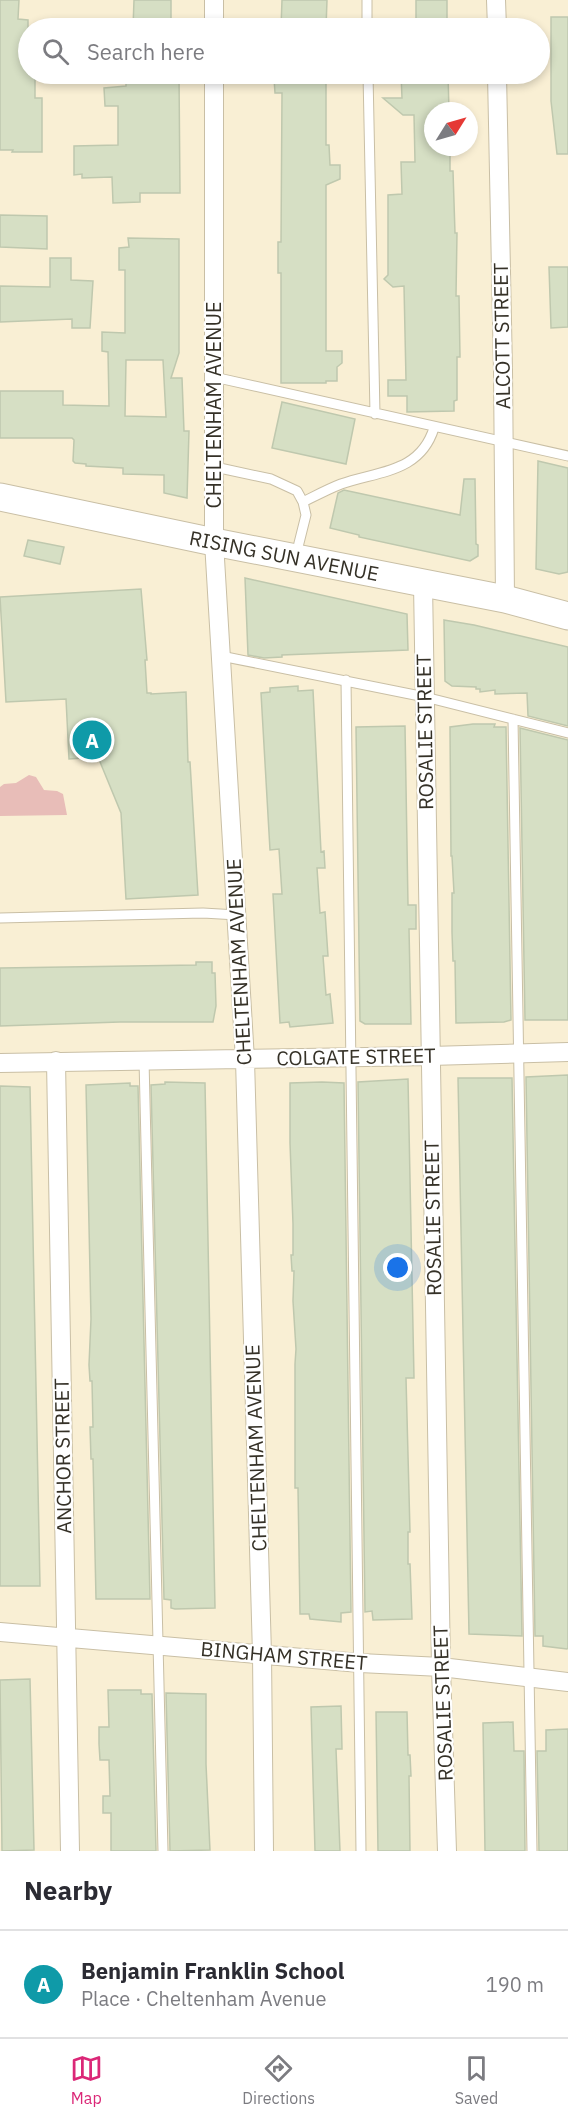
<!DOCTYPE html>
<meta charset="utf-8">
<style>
:root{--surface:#fff;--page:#f2f2f3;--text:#2b2b33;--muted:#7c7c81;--line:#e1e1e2;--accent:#db2777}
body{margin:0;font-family:"IBM Plex Sans",sans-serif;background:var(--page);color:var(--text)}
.compass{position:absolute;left:424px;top:102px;width:54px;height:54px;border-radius:50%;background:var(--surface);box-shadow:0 3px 9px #0003;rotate:53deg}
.you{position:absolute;left:398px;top:1268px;width:21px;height:21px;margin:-15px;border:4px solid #fff;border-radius:50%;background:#1a73e8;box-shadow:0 0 0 9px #1a73e833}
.badge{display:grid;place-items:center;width:39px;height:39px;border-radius:50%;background:var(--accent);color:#fff;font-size:20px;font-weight:700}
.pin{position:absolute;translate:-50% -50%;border:3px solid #fff;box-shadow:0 2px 6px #0006}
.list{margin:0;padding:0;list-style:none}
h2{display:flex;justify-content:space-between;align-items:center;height:78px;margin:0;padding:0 24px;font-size:26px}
h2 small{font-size:20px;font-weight:400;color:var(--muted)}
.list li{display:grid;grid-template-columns:39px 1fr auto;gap:18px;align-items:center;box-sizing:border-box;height:108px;padding:0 24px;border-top:2px solid var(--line)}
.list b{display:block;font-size:22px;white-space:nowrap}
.list p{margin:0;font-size:20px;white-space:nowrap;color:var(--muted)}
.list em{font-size:20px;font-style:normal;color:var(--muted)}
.icon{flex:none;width:33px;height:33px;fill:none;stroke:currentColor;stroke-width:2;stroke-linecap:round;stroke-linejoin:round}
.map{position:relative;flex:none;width:568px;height:1851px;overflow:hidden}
.search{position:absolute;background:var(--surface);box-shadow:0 3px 9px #0003;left:18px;right:18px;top:18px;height:66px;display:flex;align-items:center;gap:15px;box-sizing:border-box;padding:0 21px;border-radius:33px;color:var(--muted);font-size:22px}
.sheet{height:186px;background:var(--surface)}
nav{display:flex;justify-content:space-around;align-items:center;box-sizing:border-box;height:84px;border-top:2px solid var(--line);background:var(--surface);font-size:16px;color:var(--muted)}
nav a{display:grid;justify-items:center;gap:3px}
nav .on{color:var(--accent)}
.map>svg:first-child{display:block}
</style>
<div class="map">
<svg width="568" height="1851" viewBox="0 0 568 1851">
<rect width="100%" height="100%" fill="#f9efd4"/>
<path fill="#e8bdb8" d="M29,775L36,777L44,790L57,791L63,794L67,815L0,816V787L4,784L16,783Z"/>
<path fill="#d6dfc4" stroke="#bfc8ae" stroke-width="1.5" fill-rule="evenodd" d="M0,0H19L18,19L28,20V74H35V98H42V152H12L13,150H0Z
M134,0H171V28H133Z
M282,0H327L326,28H281Z
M416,0H447V28H416Z
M551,17H568V154H557L551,101Z
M126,74H179L180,193H140V202L113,203L112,177L82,178V174L74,175V146L118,145V106H105L104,88L126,86Z
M278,74H326V145H329L330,165H340V179L326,185V351H342V363L337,367V381H326V383H281V273H278V242H281L282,93H275L274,78H278Z
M401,74H448L449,111H433V147H450V171H453L455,233H457L456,296H459L460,357H457V400L454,401V411L407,412V396H388V380H406L404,286L393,287L384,279L388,275V195L402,194L401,162H415L414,115H403L383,98H402Z
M0,215L47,216V249L0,247Z
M128,238L179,239V353L171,378H182L184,431H189L187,498L164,493V475L123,474V468L86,466V464L75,463L73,461L74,440L72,438H0V391H63V405L109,406L108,352L102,351V332L125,333V270H119V248L129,247ZM126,360H163L166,417L125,416Z
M50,258H71V280L93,281L90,328H72V319L0,322V286L50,287Z
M549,267H568V327L551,328Z
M282,402L355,419L346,464L272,448Z
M538,461L568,468V572L559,574L536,569Z
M464,479H475L476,544L478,545V556L470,561L359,537V535L330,528L338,493L344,490L460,515Z
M28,540L64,547L60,564L24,556Z
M245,578L407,614L408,650L282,655V657L264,658L248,655Z
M141,589L147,660H145L147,693H151V694L186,692L188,762H190L198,895L126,899L121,813L98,757L69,759L66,699L6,702L0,597Z
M444,620L474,625L568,647V726L528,716L527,693L495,694V690L480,692V689H476V687L452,686L445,681Z
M298,686V691L313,690L321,852L324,851L325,868H317L320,913L325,912L328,956H323L326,995L330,994L333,1023L290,1027L289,1022L280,1023L273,894H282L279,849L270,850L261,693L270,692V688Z
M473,724H495L494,727H506L511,1020L504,1022L456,1023L455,961H453L452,932V893H454L452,856H451L450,727Z
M405,726L408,905H416V929H409L411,1024H365L360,1021L356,727Z
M520,728L568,740V1020H525Z
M196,962H212V973H215L216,1006L213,1022H120L0,1026V968L196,965Z
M568,1075V1648L567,1649L543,1646V1636H535L526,1077Z
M458,1078H512L522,1636L469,1634Z
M408,1079L414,1378H406L410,1532H408V1564H410L412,1619L373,1620L372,1611L365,1612L358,1082Z
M165,1082L205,1083L215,1608L175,1609L171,1608V1600L164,1599L151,1085L165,1084Z
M322,1082L344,1083L351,1612L341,1613V1622L310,1619L309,1614H300L298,1488H295V1364L296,1349L293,1301L294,1271H292L291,1255H293V1224L290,1143V1083Z
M130,1083V1086H138L150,1599H96L93,1459H91L90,1427H93L92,1381H90L89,1365L91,1319L86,1085Z
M0,1086L30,1087L40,1586H0Z
M30,1679L34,1850L2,1851L0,1680Z
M108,1690H141V1694H152L156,1851H111V1813H103V1796H110L109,1760H100L99,1744V1727H109Z
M166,1693L206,1694V1764L210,1850L170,1851Z
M341,1706L342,1749H336L340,1851H315L311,1707Z
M376,1712H407L408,1755H410L411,1776H409L410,1851H378Z
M513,1722L514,1751H524L525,1851H485L483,1723Z
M568,1729V1851H539L537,1751H546V1730Z"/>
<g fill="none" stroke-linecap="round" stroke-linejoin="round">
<g stroke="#c9bfa5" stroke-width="11">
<path id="lane" d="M367,0V28
M368,74L375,414
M214,377L568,456
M215,467L271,479L297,491L303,502L306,515L296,555
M303,502C315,496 328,489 341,484C378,471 420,473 434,428
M221,656L425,697L568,733
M346,680L361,1851
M513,719L532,1851
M0,918L203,913L237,915
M144,1060L163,1851"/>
</g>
<g stroke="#c9bfa5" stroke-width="20">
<path id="street" d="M214,0V28
M496,0L497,28
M214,74V542L245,1060L262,1654L264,1851
M497,74L503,371L505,599
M423,584L441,1667L447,1851
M56,1061L70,1851
M0,1063L430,1056L568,1052
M0,1632L360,1663L441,1667L568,1682"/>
</g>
<g stroke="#c9bfa5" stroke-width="29">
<path id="secondary" d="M0,497L214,542L505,599L568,616"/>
</g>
<use href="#lane" stroke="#fff" stroke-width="9"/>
<use href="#street" stroke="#fff" stroke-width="18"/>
<use href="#secondary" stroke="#fff" stroke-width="27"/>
</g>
<g text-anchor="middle" stroke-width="4.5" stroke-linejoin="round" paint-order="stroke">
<g font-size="20" fill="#353127" stroke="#fff">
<text transform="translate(502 336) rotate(-91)" y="7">ALCOTT STREET</text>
<text transform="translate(214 405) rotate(-90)" y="7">CHELTENHAM AVENUE</text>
<text transform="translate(284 556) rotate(11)" y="7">RISING SUN AVENUE</text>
<text transform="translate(425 732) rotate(-91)" y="7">ROSALIE STREET</text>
<text transform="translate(239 962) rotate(-93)" y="7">CHELTENHAM AVENUE</text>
<text transform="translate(356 1057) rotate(-1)" y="7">COLGATE STREET</text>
<text transform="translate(433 1218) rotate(-91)" y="7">ROSALIE STREET</text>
<text transform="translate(256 1448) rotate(-92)" y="7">CHELTENHAM AVENUE</text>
<text transform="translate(63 1456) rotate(-91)" y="7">ANCHOR STREET</text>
<text transform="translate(284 1656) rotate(5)" y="7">BINGHAM STREET</text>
<text transform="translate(443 1703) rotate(-92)" y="7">ROSALIE STREET</text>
</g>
</g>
</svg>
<svg class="compass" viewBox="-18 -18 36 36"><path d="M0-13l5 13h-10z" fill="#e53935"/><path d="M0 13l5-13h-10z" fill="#7c7c81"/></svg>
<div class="you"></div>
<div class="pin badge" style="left:92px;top:740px;background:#0f9aa8">A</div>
<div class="search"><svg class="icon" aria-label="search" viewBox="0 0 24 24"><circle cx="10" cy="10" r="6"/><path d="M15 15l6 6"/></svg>Search here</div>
</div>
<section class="sheet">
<h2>Nearby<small></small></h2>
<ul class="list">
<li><span class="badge" style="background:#0f9aa8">A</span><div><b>Benjamin Franklin School</b><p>Place · Cheltenham Avenue</p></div><em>190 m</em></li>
</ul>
</section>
<nav>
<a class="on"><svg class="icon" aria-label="map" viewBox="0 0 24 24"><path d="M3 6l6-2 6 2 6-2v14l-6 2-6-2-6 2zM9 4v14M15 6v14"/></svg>Map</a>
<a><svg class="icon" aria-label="directions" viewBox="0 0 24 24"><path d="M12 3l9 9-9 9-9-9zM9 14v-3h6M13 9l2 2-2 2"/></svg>Directions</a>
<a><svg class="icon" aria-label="saved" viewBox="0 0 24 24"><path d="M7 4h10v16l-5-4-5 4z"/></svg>Saved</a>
</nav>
